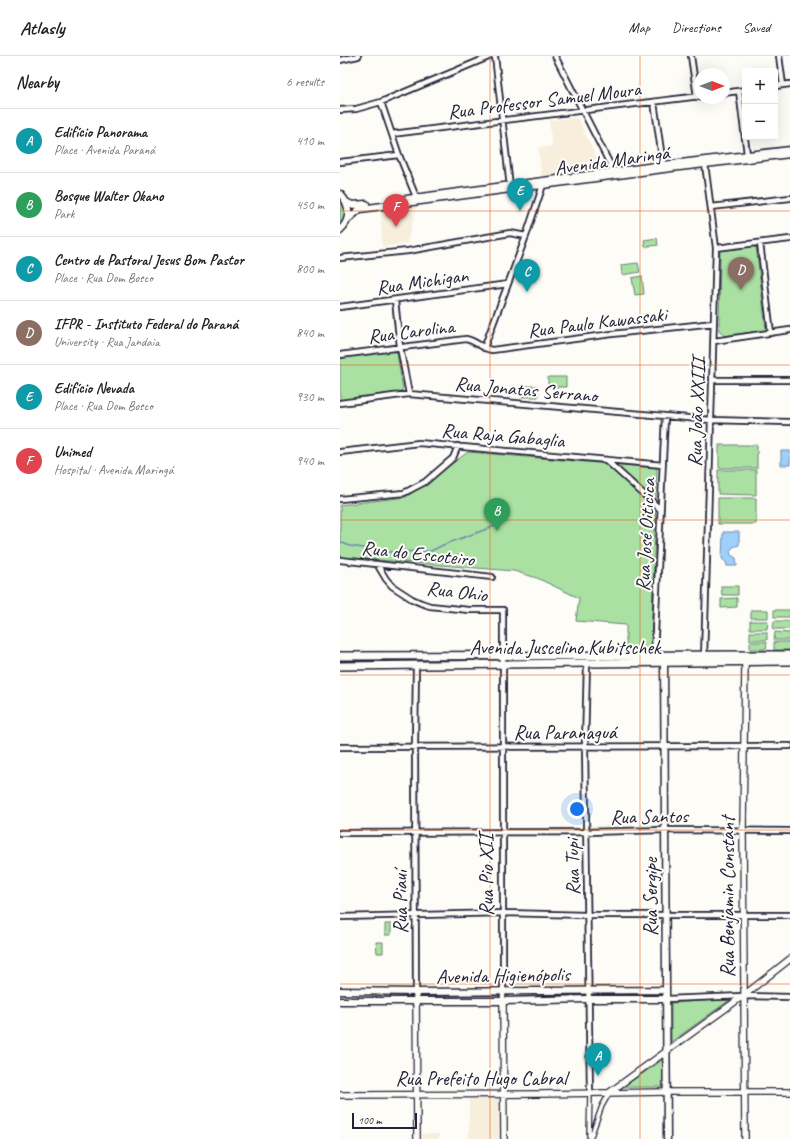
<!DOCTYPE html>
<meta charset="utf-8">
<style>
:root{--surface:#fff;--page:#f6f6f6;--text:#222;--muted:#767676;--line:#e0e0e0;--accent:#d1495b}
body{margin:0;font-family:Caveat,sans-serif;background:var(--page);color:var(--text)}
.controls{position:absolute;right:12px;top:12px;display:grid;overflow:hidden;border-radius:4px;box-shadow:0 4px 16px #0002}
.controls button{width:36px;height:36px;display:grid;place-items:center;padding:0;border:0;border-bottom:1px solid var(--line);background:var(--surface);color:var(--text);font:20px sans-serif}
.compass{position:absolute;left:354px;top:12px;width:36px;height:36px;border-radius:50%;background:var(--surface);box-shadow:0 4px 16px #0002;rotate:90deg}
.scale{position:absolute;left:12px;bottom:10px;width:65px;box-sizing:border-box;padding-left:4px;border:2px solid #22223b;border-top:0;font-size:11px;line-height:14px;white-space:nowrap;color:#22223b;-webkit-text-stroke:3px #fdfcf7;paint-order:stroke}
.you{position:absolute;left:237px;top:753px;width:14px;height:14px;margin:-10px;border:3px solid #fff;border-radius:50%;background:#1a73e8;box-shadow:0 0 0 6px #1a73e833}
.badge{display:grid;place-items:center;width:26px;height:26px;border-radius:50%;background:var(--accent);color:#fff;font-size:13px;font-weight:700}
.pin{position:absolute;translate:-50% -33px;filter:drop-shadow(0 1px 2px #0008)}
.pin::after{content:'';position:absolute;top:21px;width:14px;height:12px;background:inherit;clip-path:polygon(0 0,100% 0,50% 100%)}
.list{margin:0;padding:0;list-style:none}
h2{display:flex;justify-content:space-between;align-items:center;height:52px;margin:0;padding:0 16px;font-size:17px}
h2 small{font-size:13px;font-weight:400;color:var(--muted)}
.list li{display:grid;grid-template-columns:26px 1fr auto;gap:12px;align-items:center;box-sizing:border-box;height:64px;padding:0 16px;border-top:1px solid var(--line)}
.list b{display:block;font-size:15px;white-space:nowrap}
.list p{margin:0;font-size:13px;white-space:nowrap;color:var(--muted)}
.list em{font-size:13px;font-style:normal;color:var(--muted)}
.map{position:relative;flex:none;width:450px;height:1083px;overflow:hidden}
header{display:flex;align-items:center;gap:24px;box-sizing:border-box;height:56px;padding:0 20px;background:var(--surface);border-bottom:1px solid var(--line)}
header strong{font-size:19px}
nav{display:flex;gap:22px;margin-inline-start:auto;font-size:14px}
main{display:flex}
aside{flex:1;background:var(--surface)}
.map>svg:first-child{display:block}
</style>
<header>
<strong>Atlasly</strong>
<nav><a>Map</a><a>Directions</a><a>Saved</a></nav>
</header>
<main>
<aside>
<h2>Nearby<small>6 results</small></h2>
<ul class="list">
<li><span class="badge" style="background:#0f9aa8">A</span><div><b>Edifício Panorama</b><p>Place · Avenida Paraná</p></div><em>410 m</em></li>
<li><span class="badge" style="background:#2e9e5b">B</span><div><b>Bosque Walter Okano</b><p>Park</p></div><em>450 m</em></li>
<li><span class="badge" style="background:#0f9aa8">C</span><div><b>Centro de Pastoral Jesus Bom Pastor</b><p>Place · Rua Dom Bosco</p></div><em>800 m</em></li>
<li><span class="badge" style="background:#8d6e63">D</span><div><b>IFPR - Instituto Federal do Paraná</b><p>University · Rua Jandaia</p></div><em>840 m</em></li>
<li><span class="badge" style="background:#0f9aa8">E</span><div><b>Edifício Nevada</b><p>Place · Rua Dom Bosco</p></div><em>930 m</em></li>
<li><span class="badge" style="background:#e0444e">F</span><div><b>Unimed</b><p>Hospital · Avenida Maringá</p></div><em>940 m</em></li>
</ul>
</aside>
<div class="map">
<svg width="450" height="1083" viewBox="0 0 450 1083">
<rect width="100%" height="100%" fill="#fdfcf7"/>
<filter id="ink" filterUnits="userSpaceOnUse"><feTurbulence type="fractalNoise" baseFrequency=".025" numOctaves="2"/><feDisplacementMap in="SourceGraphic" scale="8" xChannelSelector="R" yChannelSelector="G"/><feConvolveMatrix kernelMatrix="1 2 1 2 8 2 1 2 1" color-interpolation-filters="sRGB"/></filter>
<g filter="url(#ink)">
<path fill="#f7efdc" d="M234,62L238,63L262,113L261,116L202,123L198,92L212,90L209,64Z
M77,150L67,187L42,191L41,154Z
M323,769L324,778L250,780L249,770Z
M243,771V781L168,779V772Z
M129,1043H161V1083H129Z
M82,1078H99V1083H82Z"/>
<path fill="#abe0a3" stroke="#66816f" d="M0,141C8,152 7,160 0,171Z
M317,182L318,189L305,191L304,184Z
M416,190L426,274L384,280L379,274L380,195Z
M298,207L300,216L282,219L281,209Z
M302,220L304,238L295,239L292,222Z
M53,295L57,297L63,333L58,338L0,345V302Z
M208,321H226V331H208Z
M182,330H198V341H182Z
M379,389H417V412H379Z
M128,396L317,412L311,593L286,594V569L236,565L239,542L197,522L174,515L0,501V449L66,441Z
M378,414H416V439L378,438Z
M378,442H416V468H378Z
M381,530H398V539H382Z
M397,542V551L381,552V543Z
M411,554H428V562H411Z
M434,554H450V561H434Z
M410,565H428L427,573H410Z
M434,565H450V573H433Z
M410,576H427V584H410Z
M435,576L450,577V584H434Z
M410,586H427L426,593H410Z
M434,586H450V594H434Z
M45,868H51V879H45Z
M36,886H43V897H37Z
M391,943L331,986V947Z
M324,1003L323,1031H283Z"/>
<path fill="#9fd0fc" stroke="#6d8aaf" d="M441,395H450V409H441Z
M383,476H399V489L393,491L390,495L391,499L396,502L397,510H387L386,506L382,503Z"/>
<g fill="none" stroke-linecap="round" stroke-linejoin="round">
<path stroke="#6d8aaf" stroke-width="1.5" d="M0,486L10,490L50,496L91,495L103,489L155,470"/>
<g stroke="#22223b" stroke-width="6">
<path id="pedestrian" d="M249,1080L250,1037
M250,1083L262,1050L270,1036"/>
</g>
<g stroke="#22223b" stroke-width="8">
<path id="minor" d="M155,0L170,131
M215,0L275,118
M351,0L357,41
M439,0L443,29
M0,4L18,0
M435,30L450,28
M399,35L407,98
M384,37L405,34
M41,46L59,99L76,141
M314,46L323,109
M0,54L16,53L41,46L151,0
M52,78L360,40
M0,106L59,99
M371,151L450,142
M420,187L431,277
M376,192L450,183
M0,202L68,195L170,177L186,180
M55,244L60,291L69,338
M0,251L168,228
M374,285L450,274
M144,292L186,180L203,129
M0,299L126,283C136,285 143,293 152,294L272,278L374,267
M372,324H450
M0,347L69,338L371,364L450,366
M0,396L79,387L323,409
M266,404L320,453
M0,443L64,437L85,426L113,402L118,390
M0,504L152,521
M37,508L46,523L52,530L72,543L81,547L90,550L129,554H163V945
M314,600L325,360
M364,602L376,192L365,108
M247,607L245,691L250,1037
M76,608L75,691L76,936
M0,691L450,690
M0,777L246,776L326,774L450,775
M0,861L163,857L248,859H450
M326,943L403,940L450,941"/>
</g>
<g stroke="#22223b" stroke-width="8">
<path id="tertiary" d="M405,606L403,775L405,1083
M76,936L77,1083
M163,945L164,1083
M270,1036L403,940L450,903
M0,1039L201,1038L327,1036H450"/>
</g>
<g stroke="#22223b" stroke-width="9">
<path id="secondary" d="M0,138C11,149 11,164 0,174
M51,145L323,109L450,94
M6,146L12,149L26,148
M7,164L20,153L331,112L450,98
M324,607L327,1083
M0,935L76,936L326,934
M0,945H163L248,943H326"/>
</g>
<g stroke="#22223b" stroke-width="10">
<path id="primary" d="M0,600L450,599
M0,610C150,607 300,607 450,605"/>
</g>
<use href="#pedestrian" stroke="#fdfcf7" stroke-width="3.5"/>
<use href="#minor" stroke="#fdfcf7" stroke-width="4.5"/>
<use href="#tertiary" stroke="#fdfcf7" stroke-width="5.5"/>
<use href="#secondary" stroke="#fdfcf7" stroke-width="6"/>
<use href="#primary" stroke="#fdfcf7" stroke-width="7"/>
</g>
</g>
<path fill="none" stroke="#e8590c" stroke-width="1" stroke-opacity="0.55" d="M150,0V1083M300,0V1083M0,155H450M0,309H450M0,464H450M0,619H450M0,774H450M0,928H450"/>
<g text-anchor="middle" stroke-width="4" stroke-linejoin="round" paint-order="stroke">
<g font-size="20" fill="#22223b" stroke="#fdfcf7">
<text transform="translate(204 44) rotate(-7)" y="7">Rua Professor Samuel Moura</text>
<text transform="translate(272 104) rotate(-8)" y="7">Avenida Maringá</text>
<text transform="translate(82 225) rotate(-8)" y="7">Rua Michigan</text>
<text transform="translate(257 266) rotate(-7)" y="7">Rua Paulo Kawassaki</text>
<text transform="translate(71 275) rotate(-7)" y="7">Rua Carolina</text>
<text transform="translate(186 333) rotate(5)" y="7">Rua Jonatas Serrano</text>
<text transform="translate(356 356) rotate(-88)" y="7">Rua João XXIII</text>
<text transform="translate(163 379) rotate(5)" y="7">Rua Raja Gabaglia</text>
<text transform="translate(305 479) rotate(-87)" y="7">Rua José Oiticica</text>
<text transform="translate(78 497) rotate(6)" y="7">Rua do Escoteiro</text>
<text transform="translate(117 535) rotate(7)" y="7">Rua Ohio</text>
<text x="225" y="598">Avenida Juscelino Kubitschek</text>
<text x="225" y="683">Rua Paranaguá</text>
<text transform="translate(309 760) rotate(-1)" y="7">Rua Santos</text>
<text transform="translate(232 811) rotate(-91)" y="7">Rua Tupi</text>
<text transform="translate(146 819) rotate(-90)" y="7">Rua Pio XII</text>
<text transform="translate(310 841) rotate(-90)" y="7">Rua Sergipe</text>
<text transform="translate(387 841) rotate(-90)" y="7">Rua Benjamin Constant</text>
<text transform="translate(60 846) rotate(-90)" y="7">Rua Piauí</text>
<text transform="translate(163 919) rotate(-1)" y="7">Avenida Higienópolis</text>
<text x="141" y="1029">Rua Prefeito Hugo Cabral</text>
</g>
</g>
</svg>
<div class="controls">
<button>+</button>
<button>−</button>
</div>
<svg class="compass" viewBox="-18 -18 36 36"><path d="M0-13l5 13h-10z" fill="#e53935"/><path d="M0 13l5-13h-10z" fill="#767676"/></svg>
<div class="scale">100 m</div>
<div class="you"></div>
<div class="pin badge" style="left:258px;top:1020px;background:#0f9aa8">A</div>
<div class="pin badge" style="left:157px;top:475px;background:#2e9e5b">B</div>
<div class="pin badge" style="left:187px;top:236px;background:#0f9aa8">C</div>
<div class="pin badge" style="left:401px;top:234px;background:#8d6e63">D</div>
<div class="pin badge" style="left:180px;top:155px;background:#0f9aa8">E</div>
<div class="pin badge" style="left:56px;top:171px;background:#e0444e">F</div>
</div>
</main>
